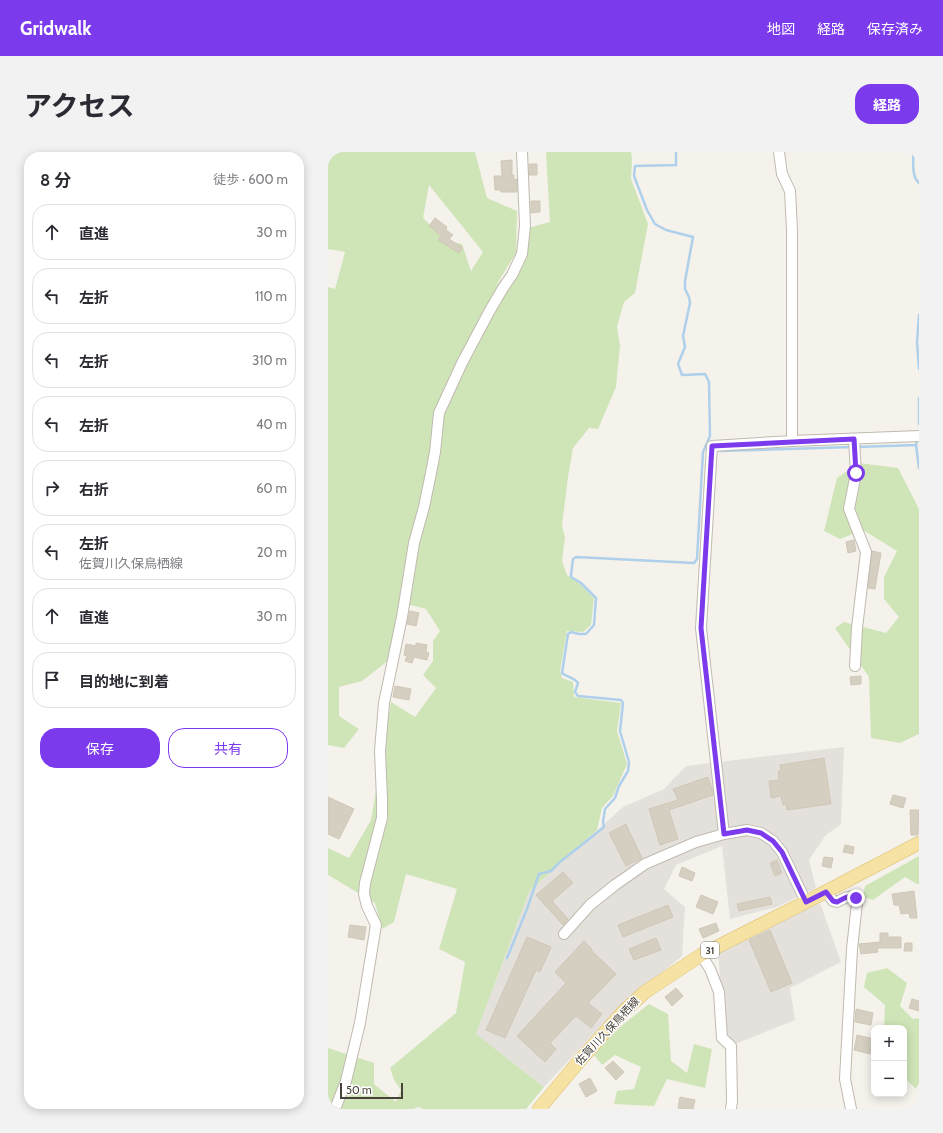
<!DOCTYPE html>
<html lang="ja">
<meta charset="utf-8">
<style>
:root{--surface:#fff;--page:#f2f2f3;--text:#2b2b33;--muted:#7c7c81;--line:#e1e1e2;--accent:#7c3aed}
body{margin:0;font-family:Cabin,"Noto Sans JP",sans-serif;background:var(--page);color:var(--text)}
.controls{position:absolute;right:12px;bottom:12px;display:grid;overflow:hidden;border-radius:8px;box-shadow:0 2px 10px #0003}
.controls button{width:36px;height:36px;display:grid;place-items:center;padding:0;border:0;border-bottom:1px solid var(--line);background:var(--surface);color:var(--text);font:20px sans-serif}
.scale{position:absolute;left:12px;bottom:10px;width:63px;box-sizing:border-box;padding-left:4px;border:2px solid #48433a;border-top:0;font-size:11px;line-height:14px;white-space:nowrap;color:#48433a;-webkit-text-stroke:3px #fff;paint-order:stroke}
.stop{position:absolute;width:12px;height:12px;margin:-9px;border:3px solid #7c3aed;border-radius:50%;background:#fff}
.stop.end{background:#7c3aed;border-color:#fff;box-shadow:0 1px 4px #0008}
.list{margin:0;padding:0;list-style:none}
h2{display:flex;justify-content:space-between;align-items:center;height:52px;margin:0;padding:0 16px;font-size:17px}
h2 small{font-size:13px;font-weight:400;color:var(--muted)}
.list li{display:grid;grid-template-columns:26px 1fr auto;gap:12px;align-items:center;box-sizing:border-box;height:56px;margin:0 8px 8px;padding:0 8px;border:1px solid var(--line);border-radius:16px}
.list b{display:block;font-size:15px;white-space:nowrap}
.list p{margin:0;font-size:13px;white-space:nowrap;color:var(--muted)}
.list em{font-size:13px;font-style:normal;color:var(--muted)}
.actions{display:flex;gap:8px;padding:12px 16px}
.actions a{flex:1;padding:9px 0;border:1px solid var(--accent);border-radius:16px;text-align:center;font-size:14px;color:var(--accent)}
.actions .main{background:var(--accent);color:#fff}
.icon{flex:none;width:22px;height:22px;fill:none;stroke:currentColor;stroke-width:2;stroke-linecap:round;stroke-linejoin:round}
.map{position:relative;flex:none;width:591px;height:957px;overflow:hidden;border-radius:16px}
header{display:flex;align-items:center;gap:24px;box-sizing:border-box;height:56px;padding:0 20px;background:var(--accent);color:#fff}
header strong{font-size:19px}
nav{display:flex;gap:22px;margin-inline-start:auto;font-size:14px}
.intro{display:flex;align-items:center;justify-content:space-between;box-sizing:border-box;height:96px;padding:0 24px}
h1{margin:0;font-size:28px}
.button{padding:10px 18px;border-radius:16px;background:var(--accent);color:#fff;font-size:14px;font-weight:700}
main{display:flex;gap:24px;padding:0 24px}
aside{flex:1;background:var(--surface);border-radius:16px;box-shadow:0 2px 10px #0003}
.map>svg:first-child{display:block}
</style>
<header>
<strong>Gridwalk</strong>
<nav><a>地図</a><a>経路</a><a>保存済み</a></nav>
</header>
<div class="intro"><h1>アクセス</h1><a class="button">経路</a></div>
<main>
<aside>
<h2>8 分<small>徒歩 · 600 m</small></h2>
<ul class="list">
<li><svg class="icon" aria-label="ahead" viewBox="0 0 24 24"><path d="M12 20V5M6 11l6-6 6 6"/></svg><div><b>直進</b></div><em>30 m</em></li>
<li><svg class="icon" aria-label="left" viewBox="0 0 24 24"><path d="M17 20v-9H6M10 6l-5 5 5 5"/></svg><div><b>左折</b></div><em>110 m</em></li>
<li><svg class="icon" aria-label="left" viewBox="0 0 24 24"><path d="M17 20v-9H6M10 6l-5 5 5 5"/></svg><div><b>左折</b></div><em>310 m</em></li>
<li><svg class="icon" aria-label="left" viewBox="0 0 24 24"><path d="M17 20v-9H6M10 6l-5 5 5 5"/></svg><div><b>左折</b></div><em>40 m</em></li>
<li><svg class="icon" aria-label="right" viewBox="0 0 24 24"><path d="M7 20v-9h11M14 6l5 5-5 5"/></svg><div><b>右折</b></div><em>60 m</em></li>
<li><svg class="icon" aria-label="left" viewBox="0 0 24 24"><path d="M17 20v-9H6M10 6l-5 5 5 5"/></svg><div><b>左折</b><p>佐賀川久保鳥栖線</p></div><em>20 m</em></li>
<li><svg class="icon" aria-label="ahead" viewBox="0 0 24 24"><path d="M12 20V5M6 11l6-6 6 6"/></svg><div><b>直進</b></div><em>30 m</em></li>
<li><svg class="icon" aria-label="arrive" viewBox="0 0 24 24"><path d="M6 21V4h12l-3 4 3 4H6"/></svg><div><b>目的地に到着</b></div></li>
</ul>
<div class="actions"><a class="main">保存</a><a>共有</a></div>
</aside>
<div class="map">
<svg width="591" height="957" viewBox="0 0 591 957">
<rect width="100%" height="100%" fill="#f5f2ec"/>
<path fill="#e4e1dd" d="M516,595L513,672L497,684L481,708L488,736L449,755L402,767L394,694L348,713L336,737L357,755L354,804L284,862L216,935L148,882L201,740L295,655L336,637L358,614Z
M492,751L513,810L462,836L467,868L407,892L396,883L390,799Z"/>
<path fill="#cfe5b8" fill-rule="evenodd" d="M0,0H147L159,46L189,59L188,101L167,135L198,100L200,76L222,70L218,0H303L304,7L303,27L320,72L307,141L296,150L289,175L292,193L288,235L270,277L261,276L245,296L240,325L234,374L237,385L234,409L239,423L252,432L266,446L263,473L255,480L239,479L232,519L234,526L245,530L246,545L293,551L289,579L299,612L285,644L274,656L269,678L201,740L148,882L216,935L198,957H95L91,955L85,957H0V896L46,911V932L68,950L73,938L66,928L62,916L128,861L137,810L111,797L129,737L78,722L66,770L54,777L47,751L0,723V696L21,706L43,668L63,550L87,565L108,536L95,523L105,509V489L112,479L98,457L83,453L72,458L61,508L34,529L11,535V564L31,577L16,596L0,593V135L7,137L17,100L0,97ZM101,33L155,100L143,119L134,92L119,89L95,66Z
M531,311L570,316L591,357V582L572,591L543,586L541,525L507,476L516,470L558,481L571,465L556,447V425L569,399L535,378L512,387L496,379L509,326Z
M591,704V732H589L577,725L545,748L535,745L537,734Z
M559,816L579,831L572,854L585,867L591,866V931L588,937L576,925V876H556L557,853L536,835L539,821Z
M321,852L340,862L343,909L359,921L366,892L384,897L377,936L339,927L326,954L286,952L289,939L306,937L313,915L287,903L274,913L266,903L292,875Z"/>
<g fill="none" stroke-linecap="round" stroke-linejoin="round">
<path stroke="#aed0eb" stroke-width="2.5" d="M585,0C586,10 583,24 591,31
M591,163L589,190L591,217
M591,246V272
M589,286L588,293L591,316
M529,295L588,293
M392,299L524,295
M179,806L199,757L211,722L223,719L232,710L246,699L276,675L275,670L277,657L287,646L291,634L300,619L301,610L292,579L295,551L293,548L250,544L247,540L250,531C247,526 239,525 234,521L240,482L243,480L251,482H258L266,473L268,446L253,431L243,425V423L245,407L248,405L366,411L369,407L375,300L382,284L381,230L377,222L354,223L350,212L357,195L355,184L362,151L361,145L357,137V129L365,85L338,78L327,72L319,58L306,24L307,14L348,13V0"/>
</g>
<path fill="#d5cfc2" stroke="#d0c7b6" d="M184,8V23H186V28L189,27V40H173V38H167L166,24H174L173,9Z
M201,12H209V23H201Z
M203,49H212V60L203,61Z
M107,66L119,75L118,78L125,83L121,87L135,96L131,101L110,88L113,84L101,74Z
M526,388L528,399L520,401L518,390Z
M544,399L553,401L547,437L540,436Z
M82,459L91,461L88,474L79,472Z
M88,491L99,493L98,500L101,501L99,508L86,505L84,511L77,509L79,504L76,503L78,492L88,494Z
M533,524V532L523,533L522,525Z
M67,534L83,537L81,548L65,545Z
M496,606L503,652L459,658L458,652L455,653L453,644L443,646L441,629L451,628L450,619H453L452,613Z
M380,625L384,637L385,643L341,658L350,687L332,693L321,657L350,648L345,637Z
M565,643L578,646L575,656L562,652Z
M0,645L26,657L11,687L0,682Z
M582,658H591L590,683H583Z
M298,672L314,706L298,714L281,681Z
M517,693L526,695L525,702L515,700Z
M496,705L505,706L503,716L494,714Z
M449,708L454,721L447,724L442,711Z
M354,715L367,721L364,729L351,724Z
M235,720L245,731L224,749L240,767L235,773L208,743Z
M586,739L589,766H582L581,761L573,762L571,753H566L564,742Z
M373,743L390,750L385,762L368,755Z
M442,745L444,752L411,759L409,752Z
M340,753L345,765L295,785L290,773Z
M388,771L391,779L375,786L371,777Z
M22,773L38,775L36,788L20,785Z
M442,778L464,831L443,840L421,788Z
M552,781H560V785H573V796H549L550,800L533,802L531,792L552,790Z
M199,785L223,795L212,820L208,818L177,886L158,878Z
M328,786L333,798L306,808L301,797Z
M256,789L264,797L263,798L288,822L260,851L274,862L263,876L248,864L222,891L228,897L217,910L189,884L238,831L227,820Z
M577,791H584V799H576Z
M348,836L355,844L344,854L337,845Z
M584,847L591,849V859L581,856Z
M528,857L545,861L543,873L527,870Z
M529,883L546,887L542,902L526,898Z
M285,909L296,920L288,928L277,916Z
M262,926L269,939L258,945L251,932Z
M352,945L367,948L365,957L350,956Z"/>
<g fill="none" stroke-linecap="round" stroke-linejoin="round">
<g stroke="#c0baaf" stroke-width="12">
<path id="minor" d="M451,0L454,22L462,39L464,78V289
M526,287L528,321L521,357L538,400L529,476L527,514
M396,682L373,476L384,294L464,289L591,284
M498,740L505,749L509,750C515,747 521,742 528,746L529,751L524,797L517,927L523,957
M236,782L262,753L287,733L317,712L368,690L396,682L419,678L433,681L445,689L454,700L478,750
M373,803L382,817L391,840L394,886L403,894L404,949L403,957
M7,957L18,929L32,871L48,773L39,754L36,742L37,731L54,666V647L52,599L56,551L74,465L86,391L96,355L103,321L107,300L111,261L134,211L161,160L175,136L184,123L194,102L197,74L194,0"/>
</g>
<g stroke="#dbc073" stroke-width="14">
<path id="major" d="M211,957L253,907L295,860L317,840L373,803L478,750L591,691"/>
</g>
<use href="#minor" stroke="#fff" stroke-width="10"/>
<use href="#major" stroke="#f6e2a3" stroke-width="13"/>
</g>
<g fill="none" stroke-linecap="round" stroke-linejoin="round">
<path stroke="#7c3aed" stroke-width="5" d="M528,321L526,287L384,294L373,476L396,682L419,678L433,681L445,689L454,700L478,750L498,740L505,749L509,750C515,747 521,742 528,746"/>
</g>
<g text-anchor="middle" stroke-width="3" stroke-linejoin="round" paint-order="stroke">
<rect fill="#fff" stroke="#7f7b75" stroke-width="1" x="373" y="790" width="18" height="16" rx="3"/>
<g font-size="10" font-weight="bold" fill="#48433a">
<text x="382" y="802">31</text>
</g>
<g font-size="11" fill="#48433a" stroke="#fff">
<text transform="translate(279 879) rotate(-47)" y="4">佐賀川久保鳥栖線</text>
</g>
</g>
</svg>
<div class="controls">
<button>+</button>
<button>−</button>
</div>
<div class="scale">50 m</div>
<div class="stop" style="left:528px;top:321px"></div>
<div class="stop end" style="left:528px;top:746px"></div>
</div>
</main>
